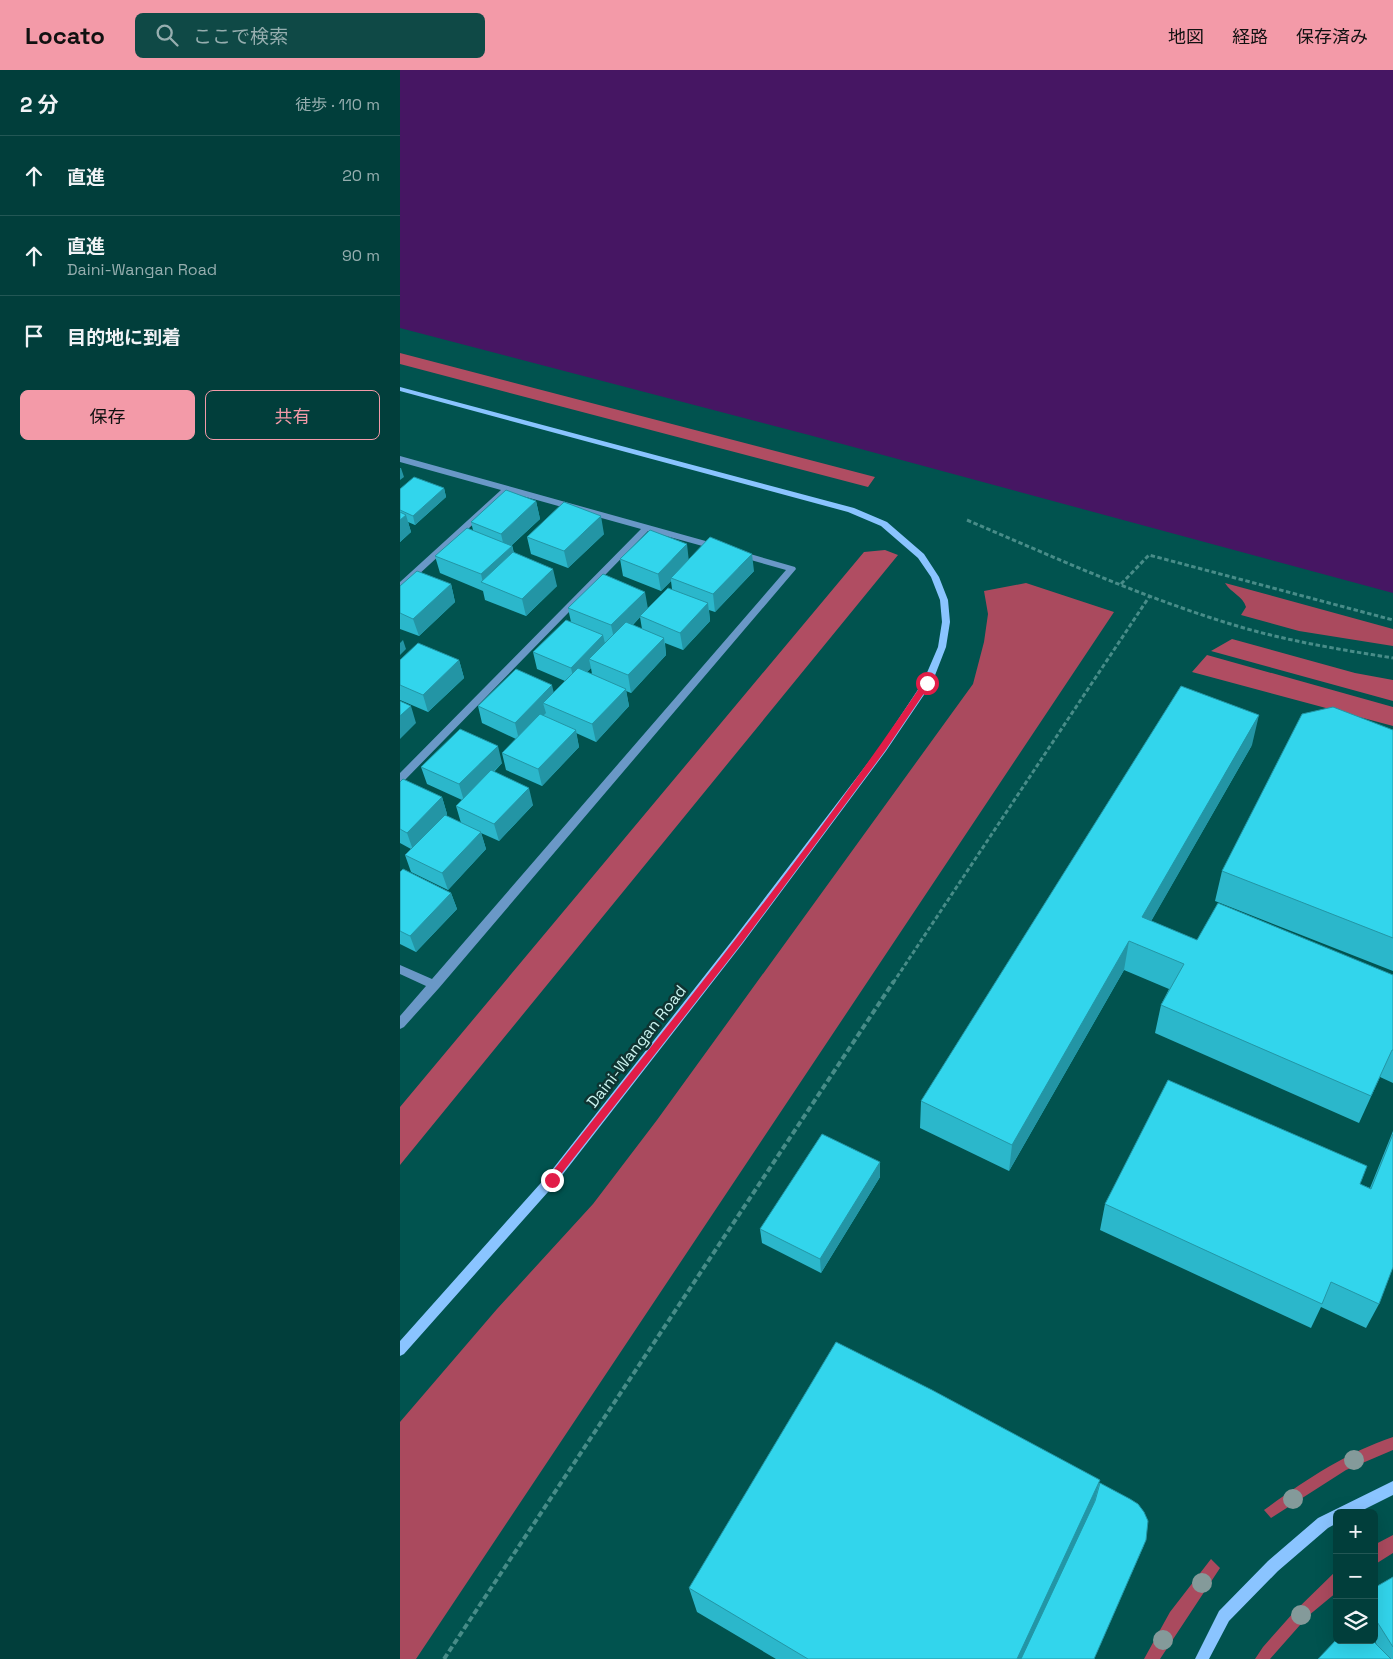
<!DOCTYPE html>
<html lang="ja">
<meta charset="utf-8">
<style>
:root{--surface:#013e3b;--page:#0f4946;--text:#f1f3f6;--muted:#96aeaf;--line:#235755;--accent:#f39aa8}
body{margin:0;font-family:"Space Grotesk","Noto Sans JP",sans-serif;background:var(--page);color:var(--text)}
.controls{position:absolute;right:15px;bottom:15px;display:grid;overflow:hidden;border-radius:8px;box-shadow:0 5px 20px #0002}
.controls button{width:45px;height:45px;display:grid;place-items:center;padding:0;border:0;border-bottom:1px solid var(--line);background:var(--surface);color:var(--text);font:25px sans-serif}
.stop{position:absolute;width:15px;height:15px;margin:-11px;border:4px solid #e11d48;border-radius:50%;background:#fff}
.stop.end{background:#e11d48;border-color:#fff;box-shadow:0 1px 5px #0008}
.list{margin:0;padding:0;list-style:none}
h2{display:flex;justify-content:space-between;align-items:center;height:65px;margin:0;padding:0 20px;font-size:21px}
h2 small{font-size:16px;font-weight:400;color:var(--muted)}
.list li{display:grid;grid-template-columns:32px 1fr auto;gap:15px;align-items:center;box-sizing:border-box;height:80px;padding:0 20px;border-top:1px solid var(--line)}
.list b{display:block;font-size:19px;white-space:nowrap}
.list p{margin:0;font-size:16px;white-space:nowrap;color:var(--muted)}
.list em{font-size:16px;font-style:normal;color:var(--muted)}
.actions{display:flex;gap:10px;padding:15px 20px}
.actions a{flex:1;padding:11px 0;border:1px solid var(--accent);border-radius:8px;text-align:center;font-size:18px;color:var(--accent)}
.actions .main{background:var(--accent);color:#111}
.icon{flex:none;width:28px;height:28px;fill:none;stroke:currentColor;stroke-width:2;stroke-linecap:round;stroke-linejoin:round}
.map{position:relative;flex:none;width:993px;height:1589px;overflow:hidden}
header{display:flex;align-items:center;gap:30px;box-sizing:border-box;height:70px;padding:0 25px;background:var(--accent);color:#111}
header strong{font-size:24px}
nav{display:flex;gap:28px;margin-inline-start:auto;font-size:18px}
.search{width:350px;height:45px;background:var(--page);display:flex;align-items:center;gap:12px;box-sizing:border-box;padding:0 18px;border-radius:8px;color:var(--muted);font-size:19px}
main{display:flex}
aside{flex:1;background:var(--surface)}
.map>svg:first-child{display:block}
</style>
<header>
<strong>Locato</strong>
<div class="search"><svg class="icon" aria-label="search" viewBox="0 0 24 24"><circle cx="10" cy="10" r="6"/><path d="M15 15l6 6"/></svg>ここで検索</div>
<nav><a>地図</a><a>経路</a><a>保存済み</a></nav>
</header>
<main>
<aside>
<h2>2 分<small>徒歩 · 110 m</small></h2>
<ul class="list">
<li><svg class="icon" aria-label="ahead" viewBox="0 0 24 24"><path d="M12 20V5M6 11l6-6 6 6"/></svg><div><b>直進</b></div><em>20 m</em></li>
<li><svg class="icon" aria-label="ahead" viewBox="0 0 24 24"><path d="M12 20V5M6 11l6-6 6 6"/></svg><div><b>直進</b><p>Daini-Wangan Road</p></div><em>90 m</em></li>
<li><svg class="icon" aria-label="arrive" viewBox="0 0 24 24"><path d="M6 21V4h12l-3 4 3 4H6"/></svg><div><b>目的地に到着</b></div></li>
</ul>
<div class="actions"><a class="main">保存</a><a>共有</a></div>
</aside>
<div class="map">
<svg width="993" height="1589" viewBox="0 0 993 1589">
<rect width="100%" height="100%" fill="#01534f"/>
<path fill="#aa4a5e" d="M626,513L714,542L16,1589H0V1352L97,1239L193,1134L257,1050L573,614L584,572L588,544L584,521Z
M825,513L993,559V576L899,561L841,545L846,537C843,526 831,523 825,513Z
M993,1367V1380L946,1400L871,1448L864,1440C904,1411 945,1383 993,1367Z
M993,1465V1483L974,1495V1475Z
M811,1489L820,1498L760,1589H744L770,1542Z
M937,1500V1522L908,1546L870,1589H855L863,1577L894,1542Z"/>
<path fill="#b04d62" d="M0,283L475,407L468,417L0,294Z
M485,480L498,485L0,1095V1037L464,482Z
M832,569L955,603L993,610V631L811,581Z
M807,585L993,637V656L792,602Z"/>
<path fill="#461663" d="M0,0H993V523L409,365L0,258Z"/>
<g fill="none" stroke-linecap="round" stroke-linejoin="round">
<path stroke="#488c88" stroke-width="3" stroke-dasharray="4.5 2.5" stroke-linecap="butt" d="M567,450C658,489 748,530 844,558C893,572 943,580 993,588
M721,514L749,485L993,550
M493,913L749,527"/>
<path stroke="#488c88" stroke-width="4" stroke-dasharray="6 3" stroke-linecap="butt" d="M44,1589L494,911"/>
<path fill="#6a98c7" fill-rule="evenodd" d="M0,386L320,475L321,477L317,480L248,461L3,712L0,713V703L241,459L108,422L3,519L0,520V512L101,420L0,392Z
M340,481L395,497L396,499L39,918L4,957L0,959V946L26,916L0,904V895L32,909L386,500L337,486L336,484Z"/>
<path fill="#8ac4ff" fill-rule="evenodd" d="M0,317L454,438L487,452L524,484L539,507L548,530L550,552L546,577L532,613L486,681L343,873L156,1113L4,1284L0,1286V1271L148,1105L335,867L480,677L523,612L538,577L542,552L540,530L531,507L518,488L481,456L448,442L0,321Z
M993,1411V1425L957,1443H937V1453L928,1458L878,1501L829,1551L809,1589H795L819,1541L868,1491L918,1448Z"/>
</g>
<g fill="#849a9a">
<circle cx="954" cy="1390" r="10"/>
<circle cx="893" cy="1429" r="10"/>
<circle cx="802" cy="1513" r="10"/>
<circle cx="901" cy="1545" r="10"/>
<circle cx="763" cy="1570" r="10"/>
</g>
<path fill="#2bb7cb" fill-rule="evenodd" d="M44,418L46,427L15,455L8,452L11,462L0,472V419Z
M136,431L140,449L112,475L114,483L157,516L126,546L85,530L83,521L40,503L35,486L73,460L71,452Z
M204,464L168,498L131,484L127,467Z
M220,489H289L354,501L315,542L309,540L310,551L283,580L265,573L266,585L231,623L226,621L229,636L196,672L176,663L179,677L142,716L106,700L102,683L116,669L82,653L78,636L154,622L165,611L137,599L133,582L171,552L168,538L248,539L272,519L271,511L261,521L223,506ZM240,547L242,559L233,555ZM191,598L192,604L187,602Z
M51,514L55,532L19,566L0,559V516Z
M0,590H59L64,608L28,642L0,630Z
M993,660V901L815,831L822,801Z
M852,675L751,851L797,870L993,905V1013L980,1007L959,1053L755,963L761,935L769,919L724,900L609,1101L520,1058L521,1031Z
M102,693L94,702L133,735L99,771L81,763L86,779L48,820L11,802L5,785L11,779L0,773V712L42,727L47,744L46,746L61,753L56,736L62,730L27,714L21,697Z
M0,802L51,823L57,839L16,882L0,874Z
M993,1061V1197L979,1234L966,1258L921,1237L911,1258L700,1160L705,1134L960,1114L970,1118Z
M480,1092V1107L421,1203L362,1173L360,1159Z
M700,1413L744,1475L694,1589H376L297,1542L289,1518Z
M993,1507V1589H918L979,1578L974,1570V1518Z"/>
<path fill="#2395a5" d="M0,398H1L4,407L0,410Z
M44,418L46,427L15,455L13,446Z
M136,431L140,449L105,481L101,464Z
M6,445L11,462L0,472V450Z
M201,446L204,464L168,498L164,481Z
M287,474L289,492L271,508V511L261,521L258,504Z
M112,476L116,493L83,513L81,504Z
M352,484L354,501L315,542L313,524Z
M153,499L157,516L126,546L122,529Z
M51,514L55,532L19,566L13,549Z
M245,522L248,539L215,573L211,555Z
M308,533L310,551L283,580L280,563Z
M203,565L207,582L189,589L191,598L175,615L171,598Z
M264,568L266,585L231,623L228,605Z
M3,570L6,579L0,585V573Z
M59,590L64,608L28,642L23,625Z
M152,615L156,632L143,633L146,643L119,670L115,653Z
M226,619L229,636L196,672L192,654Z
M11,636L16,653L0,669V646Z
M859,645L852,675L737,876L742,847Z
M176,660L179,677L142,716L138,699Z
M98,676L102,693L64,731L59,714Z
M129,718L133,735L99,771L94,754Z
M42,727L47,744L13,780L7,763Z
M81,762L86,779L48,820L42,803Z
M51,823L57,839L16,882L10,866Z
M729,871L724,900L609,1101L612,1075Z
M480,1092V1107L421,1203L420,1189Z
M700,1410L693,1437L622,1589H617Z"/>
<path fill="#32d5ec" stroke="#2395a5" d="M14,407L44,418L13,446L0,440V419Z
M106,420L136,431L101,464L71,452Z
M164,432L201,446L164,481L127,467Z
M0,442L6,445L0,450Z
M67,458L112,476L81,504L35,486Z
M250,460L287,474L258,504L220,489Z
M310,467L352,484L313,524L271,508Z
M113,482L153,499L122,529L81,512Z
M17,501L51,514L13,549L0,543V516Z
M203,504L245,522L211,555L168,538Z
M268,518L308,533L280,563L240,546Z
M166,550L203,565L171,598L133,582Z
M226,552L264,568L228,605L189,589Z
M18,573L59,590L23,625L0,615V590Z
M178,598L226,619L192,654L143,633Z
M116,599L152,615L115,653L78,636Z
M781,616L859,645L742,847L797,870L818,833L993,905V980H992L971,1026L761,935L784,894L729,871L612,1075L521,1031Z
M0,631L11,636L0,646Z
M933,637L993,660V868L822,801L902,644Z
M140,644L176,660L138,699L102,683Z
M60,659L98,676L59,714L21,697Z
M91,700L129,718L94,754L56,736Z
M3,709L42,727L7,763L0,759V712Z
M45,745L81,762L42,803L5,785Z
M3,799L51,823L10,866L0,861V802Z
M768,1010L967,1096L960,1114L971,1119L993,1064V1197L979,1234L931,1212L922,1234L705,1134Z
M422,1064L480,1092L420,1189L360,1159Z
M436,1272L532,1320L700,1410L617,1589H408L289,1518Z
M700,1413L730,1429L738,1434L744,1442L748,1451L746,1470L694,1589H621L695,1431Z
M993,1507V1577L974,1547V1518Z
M937,1569V1570H972L991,1589H918Z"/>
<path fill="#e11d48" d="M527,610L531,613L485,681L342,873L155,1112H148V1107C276,944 409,783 524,611Z"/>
<g text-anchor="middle" stroke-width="5" stroke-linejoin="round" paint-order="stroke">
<g font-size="16" fill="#c9f2ee" stroke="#0e3432">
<text transform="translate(236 976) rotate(-52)" y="6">Daini-Wangan Road</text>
</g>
</g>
</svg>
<div class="controls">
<button>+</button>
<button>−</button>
<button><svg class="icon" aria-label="layers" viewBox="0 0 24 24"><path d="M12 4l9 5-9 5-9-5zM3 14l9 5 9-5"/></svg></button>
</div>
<div class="stop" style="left:527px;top:613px"></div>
<div class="stop end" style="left:152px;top:1110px"></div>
</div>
</main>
